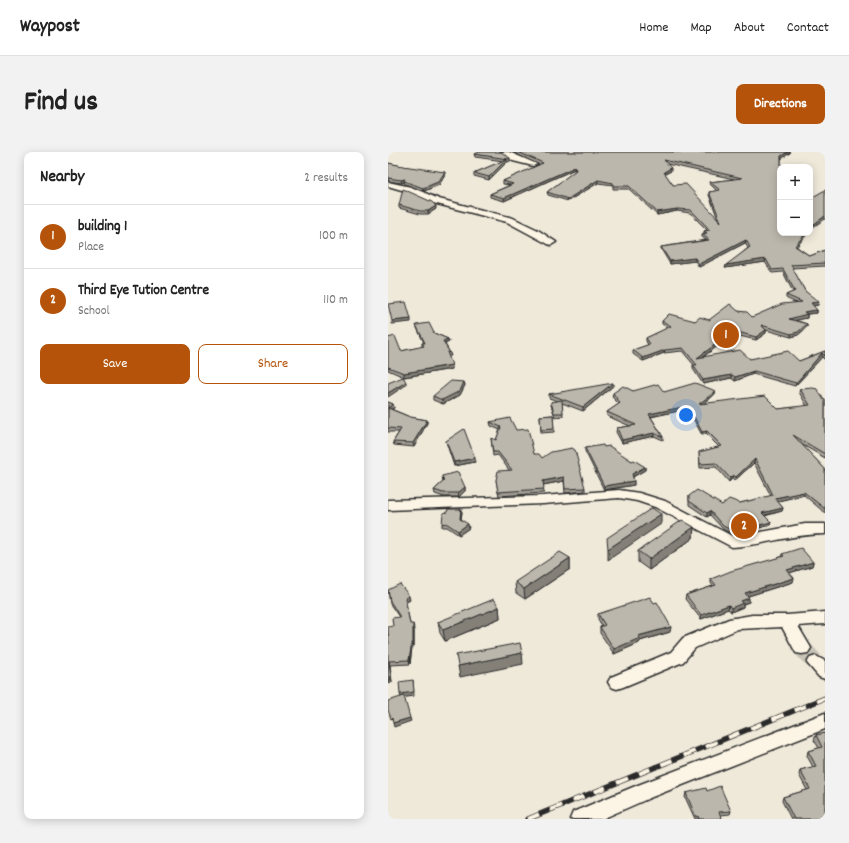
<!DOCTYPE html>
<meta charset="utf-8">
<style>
:root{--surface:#fff;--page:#f2f2f2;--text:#222;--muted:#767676;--line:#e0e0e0;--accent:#b45309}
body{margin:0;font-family:Dekko,sans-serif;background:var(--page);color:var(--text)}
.controls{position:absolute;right:12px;top:12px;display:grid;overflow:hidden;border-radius:8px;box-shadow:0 2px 10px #0003}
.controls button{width:36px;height:36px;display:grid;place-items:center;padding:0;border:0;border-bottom:1px solid var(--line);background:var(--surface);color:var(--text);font:20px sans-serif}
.you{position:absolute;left:298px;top:263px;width:14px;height:14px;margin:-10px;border:3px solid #fff;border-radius:50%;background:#1a73e8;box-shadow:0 0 0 6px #1a73e833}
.badge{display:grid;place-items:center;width:26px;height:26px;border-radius:50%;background:var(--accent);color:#fff;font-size:13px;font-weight:700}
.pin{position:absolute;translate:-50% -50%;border:2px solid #fff;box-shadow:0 1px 4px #0006}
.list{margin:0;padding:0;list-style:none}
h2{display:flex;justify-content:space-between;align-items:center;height:52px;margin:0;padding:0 16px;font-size:17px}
h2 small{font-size:13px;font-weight:400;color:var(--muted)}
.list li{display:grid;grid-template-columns:26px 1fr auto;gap:12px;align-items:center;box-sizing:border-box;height:64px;padding:0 16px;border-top:1px solid var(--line)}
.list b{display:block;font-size:15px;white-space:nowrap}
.list p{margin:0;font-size:13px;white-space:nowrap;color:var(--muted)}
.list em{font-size:13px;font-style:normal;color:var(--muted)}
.actions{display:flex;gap:8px;padding:12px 16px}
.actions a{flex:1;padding:9px 0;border:1px solid var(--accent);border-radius:8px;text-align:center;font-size:14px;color:var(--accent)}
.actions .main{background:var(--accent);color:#fff}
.map{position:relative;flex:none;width:437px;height:667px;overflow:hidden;border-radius:8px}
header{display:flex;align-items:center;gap:24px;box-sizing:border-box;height:56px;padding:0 20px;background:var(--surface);border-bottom:1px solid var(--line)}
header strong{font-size:19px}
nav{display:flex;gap:22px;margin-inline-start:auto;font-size:14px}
.intro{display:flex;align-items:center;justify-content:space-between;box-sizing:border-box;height:96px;padding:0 24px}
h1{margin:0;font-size:28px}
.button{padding:10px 18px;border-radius:8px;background:var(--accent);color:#fff;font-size:14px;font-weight:700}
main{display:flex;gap:24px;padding:0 24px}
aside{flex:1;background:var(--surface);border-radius:8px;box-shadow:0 2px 10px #0003}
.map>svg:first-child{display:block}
</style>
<header>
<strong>Waypost</strong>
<nav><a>Home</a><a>Map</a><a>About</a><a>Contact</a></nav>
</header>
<div class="intro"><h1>Find us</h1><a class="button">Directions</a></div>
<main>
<aside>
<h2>Nearby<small>2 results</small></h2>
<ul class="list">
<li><span class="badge">1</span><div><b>building 1</b><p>Place</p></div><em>100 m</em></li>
<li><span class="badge">2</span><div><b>Third Eye Tution Centre</b><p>School</p></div><em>110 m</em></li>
</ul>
<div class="actions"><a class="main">Save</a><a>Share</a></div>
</aside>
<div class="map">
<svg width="437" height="667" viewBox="0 0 437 667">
<rect width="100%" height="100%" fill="#efe9da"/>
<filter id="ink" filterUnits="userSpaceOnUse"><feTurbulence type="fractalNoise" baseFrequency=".025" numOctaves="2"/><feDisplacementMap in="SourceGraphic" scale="8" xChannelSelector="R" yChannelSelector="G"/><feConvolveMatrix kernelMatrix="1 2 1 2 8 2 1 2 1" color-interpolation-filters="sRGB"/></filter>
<g filter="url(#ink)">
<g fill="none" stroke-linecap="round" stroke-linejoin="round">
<path stroke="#c8c3b7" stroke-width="18" stroke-dasharray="18 9" stroke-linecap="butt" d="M414,496L428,511"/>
<g stroke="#2b2b2b" stroke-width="3">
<path id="minor" d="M112,0H121L149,12L145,14L125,9Z
M0,30L23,35L51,47L125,66L150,78L168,90L163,93L160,92L119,70L45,51L17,39L0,34Z
M231,338L251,341L277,349L346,385L417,372H437V382C405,382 376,393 344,395L267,355L249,349L231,346L155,352L0,358V348L155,344Z
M437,460V472L410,474L423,496L420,501L414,502L408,501L394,475L350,477L307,496L295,510L235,535L229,537L223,535L220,530L223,525L283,500L295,486L341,467L364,463H399Z
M428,504L437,509V527L431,525L419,511L422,506Z
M437,561V577L264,645L214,667H182L185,660L250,633Z"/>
</g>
<use href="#minor" fill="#fcf5e5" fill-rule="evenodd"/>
<g stroke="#2b2b2b" stroke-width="5.5">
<path id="rail" d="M140,667L437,546"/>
</g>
<use href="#rail" stroke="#fcf5e5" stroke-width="4" stroke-dasharray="12" stroke-linecap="butt"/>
</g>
<path fill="#a29d94" stroke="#2b2b2b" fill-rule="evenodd" d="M124,0H403L393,7L392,81L409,95L422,104L437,98V114L404,116L417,139L430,153L425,154L429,158V161L419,162V166L407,168L419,172V175L410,183L403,185L378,178V181L368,188L335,180L339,184V187L315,205L411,209L437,199V208L434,205L407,234L365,222L347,229L343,226L315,232L305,217V213H306L294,199L276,201L255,209L245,202V198L260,193L258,189V186L280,176L274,172V169H307L321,168L350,159L364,165L408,151L398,146V143L405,140L395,120L384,121L377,110L337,116L360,96L357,91L311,115L307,109L282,112L273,97V95L318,88L314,85V82L316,81V79L319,78L302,61L289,59L269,63L241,37H225V33L210,31L180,49L160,43L159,40L187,19V17L116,49L102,45V42L122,33L115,32V29L152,13ZM279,12L346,27L322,30V32L329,39L321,40V43L330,67L285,33L277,22L283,19Z
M86,2L122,6V9L120,10H119L101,28L86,24V21L115,9L87,5Z
M0,11L57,23L51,33L36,39L17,32L16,30L14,31L0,29Z
M11,53L48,57L40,62H32L11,56Z
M28,173L46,181L60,187L61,190L57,192L62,201L63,204H60L64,217L16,225L0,218V186L13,199L34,195V191H36L29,176Z
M76,230L77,233L72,243L55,252L45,248V244Z
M225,234L195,259L174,251L175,264L167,265L163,253V250L170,249L161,246V242Z
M412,237L436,248H437V306L413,292L437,317V361L416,343L389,349L395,356L394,359L377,364L383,370L382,373L346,383L335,377L322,363L319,365L301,353V344L334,353L352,351L383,344L366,311L347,328L344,327L341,330L328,315L312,316L311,300L331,295L318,282L314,283L302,261L299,262L295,258L263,265L275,285V288L266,284L234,291L228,280L229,276L242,274L219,264V260L231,252L224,245L225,241L245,239L327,242L316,252L390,257L419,254L411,240Z
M0,250L5,252L6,256L3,257L22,265L39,268V271L26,295L6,293L5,290L11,280H0Z
M165,263L166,280L153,281L152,264Z
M102,270L128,278L146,302L154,306L197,336V339L177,341L176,329L155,333L156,341L111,344L108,328L121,318L110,303L105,304L103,286L108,288L112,278L103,274Z
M58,289L87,310L66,314L59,293Z
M216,295L244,309L257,315V318L245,325L246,333L216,338L197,299V296Z
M54,324L77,335V339L71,345H56L47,342L46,338L55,330Z
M74,360L73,368L81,376L71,383L59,375H54V372Z
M306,375L305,386L261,418L250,410V399Z
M394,402L425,410L424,414L401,421L405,430L360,444L361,450L355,452V455L343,460L340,457L313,467L297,447L298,443L325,434L323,431V427L393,405Z
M182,406V417L137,447L128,441L127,430Z
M0,438L22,448L18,450L22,472L26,476V495H24L22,512L2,513L4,530L0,532V492H1L5,474L11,465L2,452Z
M111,455L112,466L57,489L52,481L50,470Z
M210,462L282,480L252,489L251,491L226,502L212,481V475L214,474L210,467Z
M437,581V667H403L394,649L395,645L419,638L411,623L412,618L425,615L419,604L420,599L431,596L426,588L428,583Z
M319,639L343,659L342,662L333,663L334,667H307L297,645L298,641Z"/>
<path fill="#848078" stroke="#2b2b2b" d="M400,0H403L393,7V4Z
M119,7V10L101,28V25Z
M187,15V17L116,49V46Z
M283,16V19L276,22V20Z
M57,20V23L51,33L36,39L35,36Z
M17,27L16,30L14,31L13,28Z
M210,28V31L180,49V47Z
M48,54V57L40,62V59Z
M289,57V59L269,63V60Z
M437,64V67L425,75L422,79V77L425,73Z
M418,81H420L407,97V94Z
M358,88L357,91L311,115V112Z
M307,106V109L282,112V109Z
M378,107L377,110L337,116L338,113Z
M431,150L430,153L422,154L423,151Z
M429,158V161L419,162V166L400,170L401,167L416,160Z
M23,167V170L4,172V169Z
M419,172V175L410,183L403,185V182Z
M378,178V181L368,188V185Z
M339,184V187L309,209V206Z
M60,187L61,190L56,192L55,189Z
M277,198L276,201L255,209V206Z
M434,201V205L407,234L408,231Z
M64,213V217L16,225V221Z
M366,219L365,222L347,229V225Z
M344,223L343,226L315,232V228Z
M18,230V233L0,245V241Z
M76,230L77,233L72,243L55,252L54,248Z
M225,231V234L195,259V255Z
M328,239L327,242L311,256V252Z
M5,252L6,256L0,259V256Z
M295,255V258L261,265V262Z
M302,257V261L299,262L300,258Z
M39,268V271L26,295L25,291Z
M319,279L318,282L314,283V280Z
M266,281V284L234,291V288Z
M87,306V310L66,314V310Z
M367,307L366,311L347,328L348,325Z
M257,315V318L244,325V322Z
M345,323L344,327L341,330L342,326Z
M176,325V329L155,333V329Z
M246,329V333L216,338V334Z
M77,335V339L71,345L70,341Z
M416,340V343L386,350L387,346Z
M395,356L394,359L373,364L374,361Z
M73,357L74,360L72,371V367Z
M322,359V363L319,365V361Z
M273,362V372L220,408V397Z
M383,370L382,373L346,383L347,380Z
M80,372L81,376L71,383L70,379Z
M306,375L305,386L261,418V407Z
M182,406V417L137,447L136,437Z
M425,410L424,414L398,422L399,418Z
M406,426L405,430L357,445V441Z
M21,444L22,448L18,450L17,446Z
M361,446V450L355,452V455L343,460V456L353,449Z
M341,453L340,457L313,467V463Z
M111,455L112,466L57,489L55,478Z
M25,472L26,476V495L25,491Z
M283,475L282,480L252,489L251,491L226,502V497L250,484Z
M24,491V495L22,512L21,508Z
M134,501L135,512L72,525L70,514Z
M1,509L4,530L0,532V528Z
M25,528L26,544L13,546L12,542Z
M22,566L23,569L6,575L5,571Z"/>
<path fill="#bcb7ac" stroke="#2b2b2b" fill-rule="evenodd" d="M92,0H113L122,6L120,7L86,2Z
M130,0H400L393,4V15H392V81H418L407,94L422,104L437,98V111L403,113L417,139L431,150L423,151L429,158L416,160L419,162L401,167L419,172L410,180L403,182L373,173L378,178L368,185L331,175L339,184L309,206L352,198L362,207L400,199L411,209L437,199V204L434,201L408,231L366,219L347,225L344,223L315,228L305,213H309L295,196L277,198L255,206L245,198L262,192L258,186L283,174L274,169L281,162L307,169L312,165L321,168L342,152L350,159L359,160L364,165L394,152L414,150L398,143L407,139L395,117L384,118L378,107L338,113L362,95L358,88L311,112L307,106L282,109L273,95L321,88L314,82L319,81L316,79L322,78L303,58L289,57L269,60L241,34H225V31L210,28L180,47L159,40L188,18L187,15L116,46L102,42L125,32L115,29L155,11ZM276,8L354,26L322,30L332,38L321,40L333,70L298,32L285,33L276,20L283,16Z
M119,7L101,25L86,21Z
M0,11L15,14L57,20L50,30L35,36L16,29L17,27L13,28L0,26Z
M15,37L44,50L48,54L40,59H32L11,53Z
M437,38V64L425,73L422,77V46H423Z
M18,150L23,167L4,169L0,152Z
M41,171L46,181L60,187L55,189L62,201L59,200L64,213L16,221L0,215V186L7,184L13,199L36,194L34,191H37L28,173Z
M15,225L18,230L0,241V231Z
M63,229L76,230L72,239L54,248L45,244Z
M225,231L195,255L161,242Z
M307,231L328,239L311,252L377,244L390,257L422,253L412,237L425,236L429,237L436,248H437V302L405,283L437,317V357L416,340L387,346L395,356L374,361L383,370L347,380L335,374L322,359L319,361L301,349V344L309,338L334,353L341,347L352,351L385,343L367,307L348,325L345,323L342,326L328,311L312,312L311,300L334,294L319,279L314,280L302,257L300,258L295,255L261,262L275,285L266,281L234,288L229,276L248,273L219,260L232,251L225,241L235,234L245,239L270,232L276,240Z
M174,248L175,261H166L163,250Z
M0,250L5,252L0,256Z
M0,256L22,265L39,268L25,291L5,290L13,277L0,276Z
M165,263L166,277L153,278L152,264Z
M122,266L128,278L140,277L146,302H151L154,306L163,300L184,296L187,298L197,336L177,337L176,325L155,329L156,337L110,340L108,328L110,319L124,318L110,300H105L103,286L108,288L113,275L102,270Z
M76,277L87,306L66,310L58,289Z
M215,293L216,295L221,294L244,309L246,308L257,315L244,322L246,329L216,334L197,296Z
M70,320L77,335L70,341H55L46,338L56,329L54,324Z
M264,356L273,362L220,397L219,386Z
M60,357H73L72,367L80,372L70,379L58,371L54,372L55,361L59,360Z
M294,368L306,375L261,407L250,399Z
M413,396L425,410L399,418L406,426L357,441L361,446L353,449L355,451L343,456L341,453L313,463L298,443L328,433L323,427L343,419L396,404L394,402Z
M172,400L182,406L136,437L127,430Z
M12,432L21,444L17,446L22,472H25V491H24L21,508L1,509L3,527L0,528V492H1L0,475L5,474L4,466L12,465L2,449L0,438Z
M262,445L266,451L269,450L283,475L250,484L252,486L226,497L212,475L217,473L210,462Z
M106,447L111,455L55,478L50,470Z
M132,491L134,501L70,514L68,503Z
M25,528L26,540L12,542L11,530Z
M16,544L22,566L5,571L4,566L3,567L0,558V549Z
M437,581V667H406L395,645L422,637L412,618L428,614L420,599L434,595L428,583Z
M332,634L343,659L331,660L334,667H311L310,664L308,665L298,641L318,636L319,639Z"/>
</g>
</svg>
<div class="controls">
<button>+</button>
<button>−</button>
</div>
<div class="you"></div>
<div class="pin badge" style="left:338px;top:183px">1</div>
<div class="pin badge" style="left:356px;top:374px">2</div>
</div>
</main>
